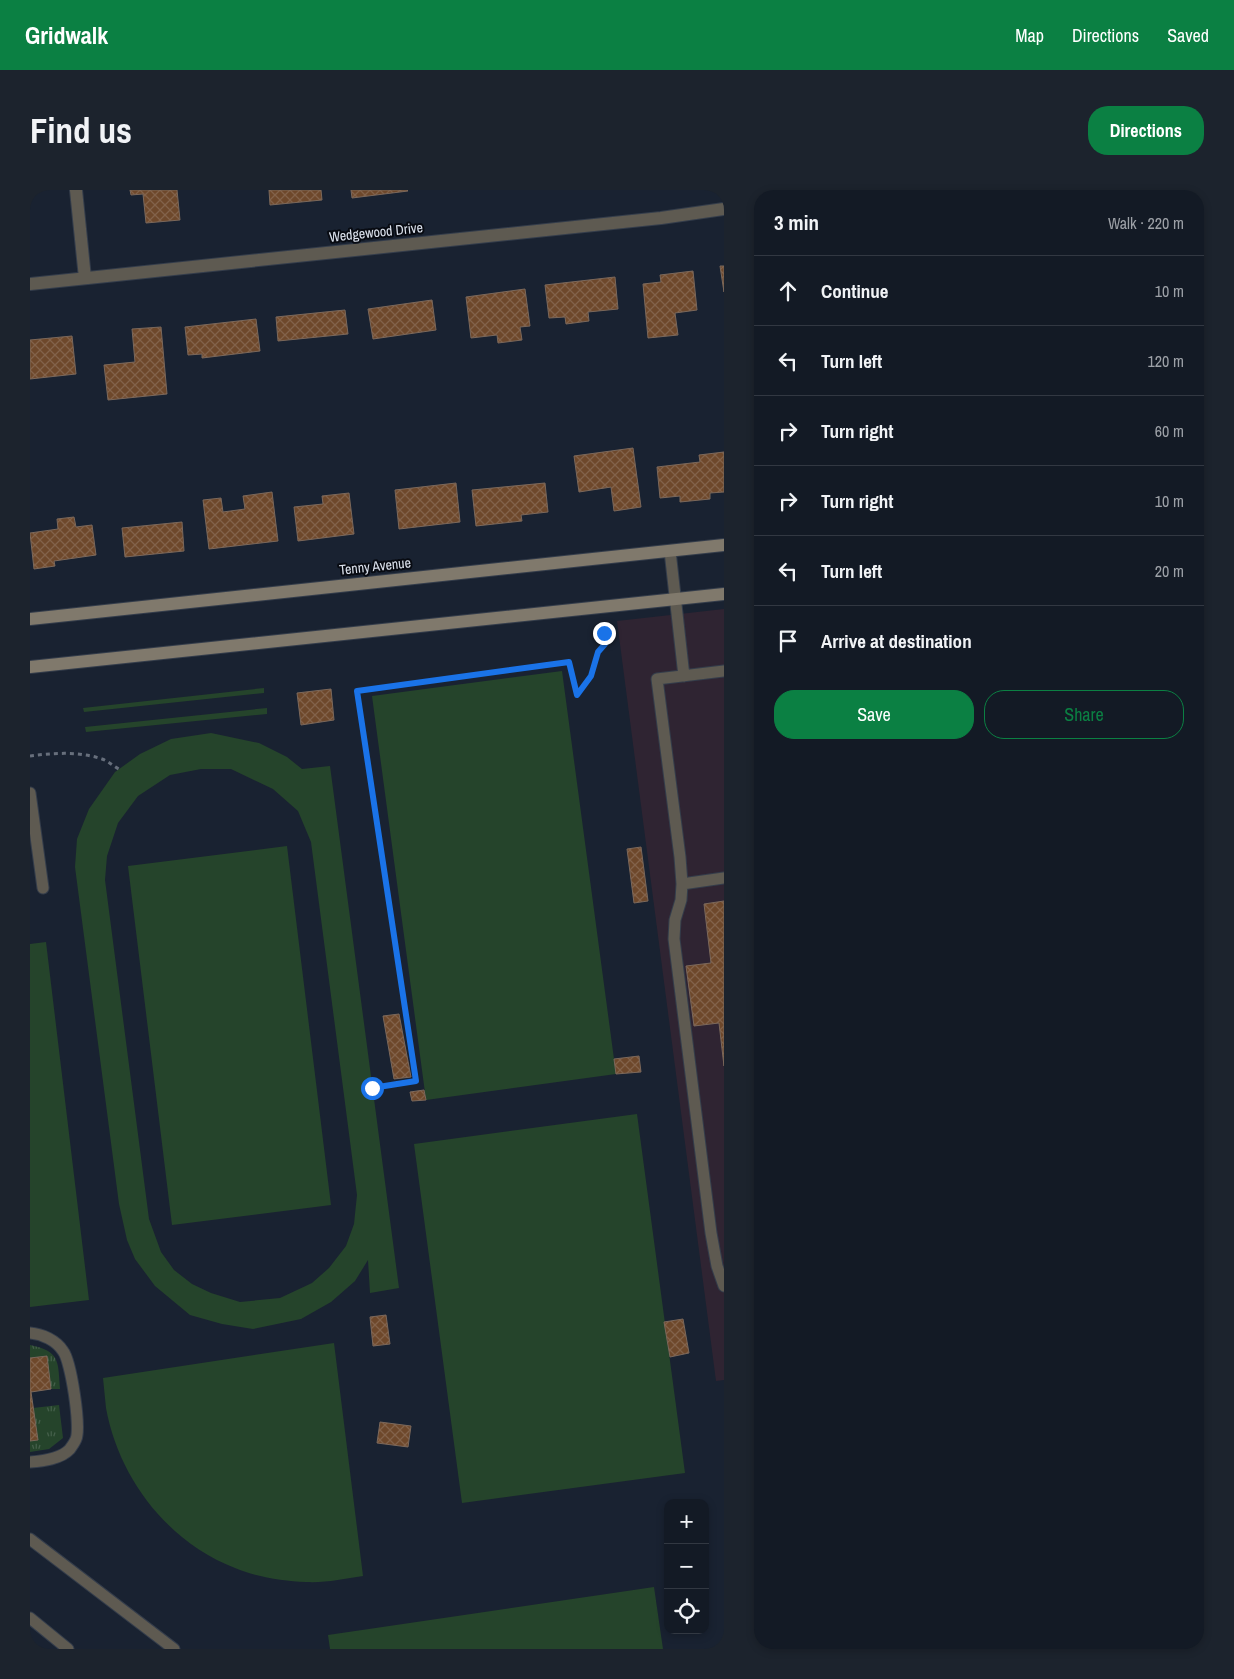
<!DOCTYPE html>
<meta charset="utf-8">
<style>
:root{--surface:#131a25;--page:#1c232d;--text:#f1f3f6;--muted:#9da1a7;--line:#323842;--accent:#0b8043}
body{margin:0;font-family:"Archivo Narrow",sans-serif;background:var(--page);color:var(--text)}
.controls{position:absolute;right:15px;bottom:15px;display:grid;overflow:hidden;border-radius:10px;box-shadow:0 2px 8px #0003}
.controls button{width:45px;height:45px;display:grid;place-items:center;padding:0;border:0;border-bottom:1px solid var(--line);background:var(--surface);color:var(--text);font:25px sans-serif}
.stop{position:absolute;width:15px;height:15px;margin:-11px;border:4px solid #1a73e8;border-radius:50%;background:#fff}
.stop.end{background:#1a73e8;border-color:#fff;box-shadow:0 1px 5px #0008}
.list{margin:0;padding:0;list-style:none}
h2{display:flex;justify-content:space-between;align-items:center;height:65px;margin:0;padding:0 20px;font-size:21px}
h2 small{font-size:16px;font-weight:400;color:var(--muted)}
.list li{display:grid;grid-template-columns:32px 1fr auto;gap:15px;align-items:center;box-sizing:border-box;height:70px;padding:0 20px;border-top:1px solid var(--line)}
.list b{display:block;font-size:19px;white-space:nowrap}
.list em{font-size:16px;font-style:normal;color:var(--muted)}
.actions{display:flex;gap:10px;padding:15px 20px}
.actions a{flex:1;padding:11px 0;border:1px solid var(--accent);border-radius:20px;text-align:center;font-size:18px;color:var(--accent)}
.actions .main{background:var(--accent);color:#fff}
.icon{flex:none;width:28px;height:28px;fill:none;stroke:currentColor;stroke-width:2;stroke-linecap:round;stroke-linejoin:round}
.map{position:relative;flex:none;width:694px;height:1459px;overflow:hidden;border-radius:20px}
header{display:flex;align-items:center;gap:30px;box-sizing:border-box;height:70px;padding:0 25px;background:var(--accent);color:#fff}
header strong{font-size:24px}
nav{display:flex;gap:28px;margin-inline-start:auto;font-size:18px}
.intro{display:flex;align-items:center;justify-content:space-between;box-sizing:border-box;height:120px;padding:0 30px}
h1{margin:0;font-size:35px}
.button{padding:12px 22px;border-radius:20px;background:var(--accent);color:#fff;font-size:18px;font-weight:700}
main{display:flex;gap:30px;padding:0 30px}
aside{flex:1;background:var(--surface);border-radius:20px;box-shadow:0 2px 8px #0003}
.map>svg:first-child{display:block}
</style>
<header>
<strong>Gridwalk</strong>
<nav><a>Map</a><a>Directions</a><a>Saved</a></nav>
</header>
<div class="intro"><h1>Find us</h1><a class="button">Directions</a></div>
<main>
<div class="map">
<svg width="694" height="1459" viewBox="0 0 694 1459">
<defs>
<pattern id="grass-tufts" width="24" height="20" patternUnits="userSpaceOnUse" patternTransform="scale(1.25)"><rect width="24" height="20" fill="#25442b"/><path d="M3 7l-1-3M5 7V3M7 7l1-3M15 17l-1-3M17 17v-4M19 17l1-3" fill="none" stroke="#445f4a"/></pattern>
<pattern id="building-cross-hatch" width="8" height="8" patternUnits="userSpaceOnUse" patternTransform="scale(1.25)"><rect width="8" height="8" fill="#6e482b"/><path d="M0 0l8 8M0 8l8-8" fill="none" stroke="#82624a"/></pattern>
</defs>
<rect width="100%" height="100%" fill="#192231"/>
<path fill="#2f2432" d="M694,419V1190L686,1191L587,431Z"/>
<path fill="url(#grass-tufts)" d="M0,1155C30,1161 28,1171 30,1199H21L17,1166L0,1168Z
M29,1215L33,1248L19,1259L0,1262V1251L8,1250L3,1218Z"/>
<path fill="#25442b" fill-rule="evenodd" d="M532,481L586,884L396,910L342,506Z
M234,498V503L54,522L53,518Z
M237,518V524L56,542L55,537Z
M181,543L229,553L257,567L272,579L300,576L369,1098L340,1103L338,1070L325,1091L301,1112L271,1129L223,1139L192,1134L160,1125L125,1096L105,1069L97,1050L89,1014L45,677L47,649L59,619L85,582L110,564L141,549ZM171,579H201L243,599L268,621L281,652L327,1005L324,1034L316,1056L299,1078L282,1093L250,1108L210,1112L181,1103L162,1094L144,1080L131,1062L119,1029L75,690L77,666L88,633L108,606L140,585Z
M257,656L301,1015L142,1035L98,676Z
M16,752L59,1110L0,1117V754Z
M607,924L655,1283L432,1313L384,954Z
M304,1153L333,1386C314,1389 295,1393 276,1392C253,1391 226,1387 205,1378C138,1352 89,1289 76,1218C75,1208 74,1198 73,1188Z
M624,1397L633,1459H300L298,1445Z"/>
<path fill="url(#building-cross-hatch)" stroke="#7b685b" d="M100,0H147L150,30L116,33L113,4L101,5Z
M239,0H291L292,10L240,15Z
M321,0H377L378,1L322,8Z
M690,76H694V102Z
M663,81L667,120L645,123L648,145L618,148L613,94L631,92L630,85Z
M585,87L588,119L558,122L559,131L536,134L535,127L519,128L515,95Z
M495,99L500,136L490,137L492,150L468,153L467,145L441,148L436,107Z
M402,110L406,140L343,149L338,119Z
M315,120L318,144L248,151L246,127Z
M226,129L230,161L172,168V164L158,165L155,137Z
M131,137L137,204L78,210L74,175L105,172L102,139Z
M42,146L46,184L0,189V150Z
M603,258L611,317L584,321L581,297L549,302L544,266Z
M694,262V302L680,303V309L650,312V306L630,308L627,277L670,272L669,265Z
M426,293L430,332L369,339L365,300Z
M515,293L518,322L491,325L492,331L446,336L442,300Z
M242,302L248,351L179,359L173,310L191,308L193,322L215,319L213,306Z
M319,303L324,344L268,351L264,317L293,314L292,306Z
M44,327L46,337L62,335L66,365L24,371L25,376L4,379L0,343L28,339L27,329Z
M152,332L154,361L95,367L92,338Z
M301,499L304,530L271,535L267,503Z
M611,657L618,711L604,713L597,659Z
M694,711V876L689,833L664,836L656,776L681,773L674,714Z
M369,824L381,887L364,889L353,826Z
M609,866L611,882L586,884L584,869Z
M394,900L396,910L382,911L380,902Z
M356,1125L360,1154L343,1156L340,1127Z
M653,1129L659,1163L640,1167L634,1132Z
M17,1166L21,1199L1,1202L8,1250L0,1251V1168Z
M350,1232L381,1236L378,1257L347,1253Z"/>
<g fill="none" stroke-linecap="round" stroke-linejoin="round">
<g stroke="#343d4b" stroke-width="13">
<path id="lane" d="M640,361L654,486
M694,481L627,489L650,667L652,694L651,710L645,730L644,749L681,1043L687,1076L694,1096
M0,603L13,698
M652,694L694,688
M0,1143C12,1144 26,1150 33,1161C41,1171 51,1237 46,1249C45,1252 42,1256 40,1259C31,1269 13,1271 0,1272
M0,1349L144,1459
M0,1428L38,1459"/>
</g>
<g stroke="#343d4b" stroke-width="14">
<path id="street" d="M46,0L55,88
M0,94L631,28L694,19"/>
</g>
<g stroke="#343d4b" stroke-width="14">
<path id="secondary" d="M0,429L694,355
M0,477L694,404"/>
</g>
<path stroke="#676f7c" stroke-width="3" stroke-dasharray="4 4" stroke-linecap="butt" d="M0,566C23,563 49,561 72,569C78,571 83,576 89,579
M342,898L386,891L327,501L539,472L547,505L561,486L568,461L575,454L574,443"/>
<use href="#lane" stroke="#5e5a51" stroke-width="11"/>
<use href="#street" stroke="#5e5a51" stroke-width="12"/>
<use href="#secondary" stroke="#80796c" stroke-width="12"/>
</g>
<g fill="none" stroke-linecap="round" stroke-linejoin="round">
<path stroke="#1a73e8" stroke-width="6" d="M342,898L386,891L327,501L539,472L547,505L561,486L568,462L575,454L574,443"/>
</g>
<g text-anchor="middle" stroke-width="4" stroke-linejoin="round" paint-order="stroke">
<g font-size="14" fill="#dbe1ec" stroke="#080b12">
<text transform="translate(346 42) rotate(-6)" y="5">Wedgewood Drive</text>
<text transform="translate(345 376) rotate(-6)" y="5">Tenny Avenue</text>
</g>
</g>
</svg>
<div class="controls">
<button>+</button>
<button>−</button>
<button><svg class="icon" aria-label="locate" viewBox="0 0 24 24"><circle cx="12" cy="12" r="6"/><path d="M12 2v4M12 18v4M2 12h4M18 12h4"/></svg></button>
</div>
<div class="stop" style="left:342px;top:898px"></div>
<div class="stop end" style="left:574px;top:443px"></div>
</div>
<aside>
<h2>3 min<small>Walk · 220 m</small></h2>
<ul class="list">
<li><svg class="icon" aria-label="ahead" viewBox="0 0 24 24"><path d="M12 20V5M6 11l6-6 6 6"/></svg><div><b>Continue</b></div><em>10 m</em></li>
<li><svg class="icon" aria-label="left" viewBox="0 0 24 24"><path d="M17 20v-9H6M10 6l-5 5 5 5"/></svg><div><b>Turn left</b></div><em>120 m</em></li>
<li><svg class="icon" aria-label="right" viewBox="0 0 24 24"><path d="M7 20v-9h11M14 6l5 5-5 5"/></svg><div><b>Turn right</b></div><em>60 m</em></li>
<li><svg class="icon" aria-label="right" viewBox="0 0 24 24"><path d="M7 20v-9h11M14 6l5 5-5 5"/></svg><div><b>Turn right</b></div><em>10 m</em></li>
<li><svg class="icon" aria-label="left" viewBox="0 0 24 24"><path d="M17 20v-9H6M10 6l-5 5 5 5"/></svg><div><b>Turn left</b></div><em>20 m</em></li>
<li><svg class="icon" aria-label="arrive" viewBox="0 0 24 24"><path d="M6 21V4h12l-3 4 3 4H6"/></svg><div><b>Arrive at destination</b></div></li>
</ul>
<div class="actions"><a class="main">Save</a><a>Share</a></div>
</aside>
</main>
